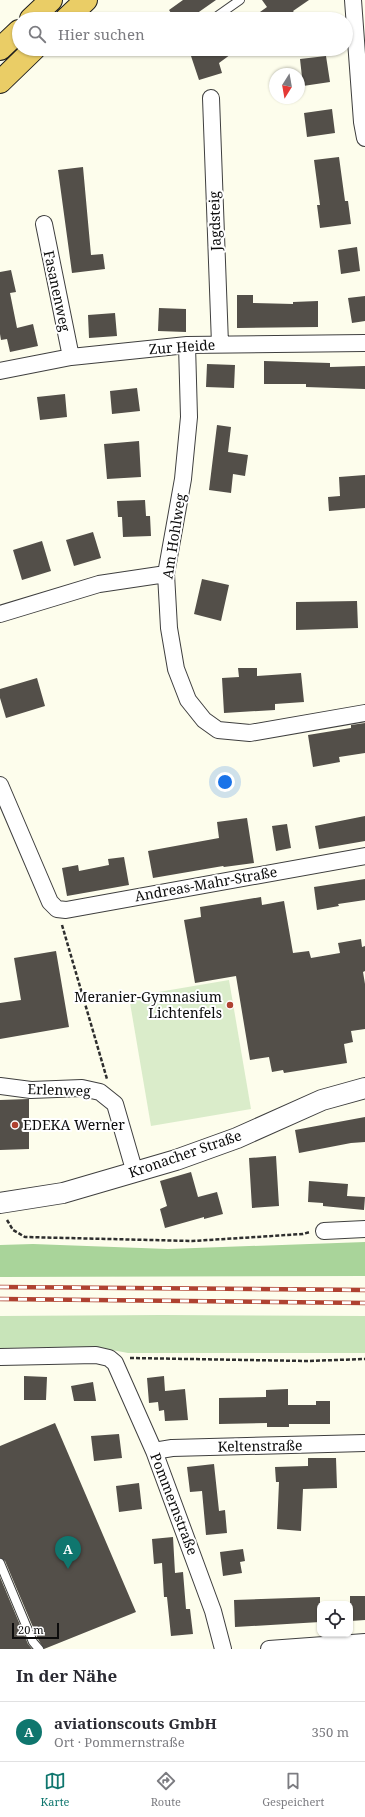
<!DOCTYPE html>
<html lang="de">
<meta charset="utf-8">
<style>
:root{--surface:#fff;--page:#f7f7f7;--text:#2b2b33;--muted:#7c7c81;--line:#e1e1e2;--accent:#0f766e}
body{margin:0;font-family:"Noto Serif",serif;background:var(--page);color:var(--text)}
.controls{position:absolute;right:12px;bottom:12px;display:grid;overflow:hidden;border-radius:8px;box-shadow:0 1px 3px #0004}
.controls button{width:36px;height:36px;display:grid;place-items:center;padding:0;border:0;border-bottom:1px solid var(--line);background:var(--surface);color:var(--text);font:20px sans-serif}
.compass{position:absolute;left:269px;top:68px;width:36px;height:36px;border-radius:50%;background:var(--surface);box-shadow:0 1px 3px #0004;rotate:191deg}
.scale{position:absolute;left:12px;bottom:10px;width:47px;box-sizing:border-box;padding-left:4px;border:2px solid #0c0c0c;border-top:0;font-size:11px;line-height:14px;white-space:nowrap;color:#0c0c0c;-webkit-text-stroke:3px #fff;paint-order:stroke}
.you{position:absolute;left:225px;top:782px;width:14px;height:14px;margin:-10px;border:3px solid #fff;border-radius:50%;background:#1a73e8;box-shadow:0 0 0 6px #1a73e833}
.badge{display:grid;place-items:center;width:26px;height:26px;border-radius:50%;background:var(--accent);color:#fff;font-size:13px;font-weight:700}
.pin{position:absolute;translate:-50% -33px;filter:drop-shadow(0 1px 2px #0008)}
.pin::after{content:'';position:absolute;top:21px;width:14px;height:12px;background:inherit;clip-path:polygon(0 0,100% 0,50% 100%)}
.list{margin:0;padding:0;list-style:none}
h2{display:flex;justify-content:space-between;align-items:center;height:52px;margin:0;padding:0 16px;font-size:17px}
h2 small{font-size:13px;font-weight:400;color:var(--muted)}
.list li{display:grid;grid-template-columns:26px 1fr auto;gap:12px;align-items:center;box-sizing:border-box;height:60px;padding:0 16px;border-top:1px solid var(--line)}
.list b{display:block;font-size:15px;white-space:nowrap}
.list p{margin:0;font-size:13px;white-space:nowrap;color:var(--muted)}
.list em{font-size:13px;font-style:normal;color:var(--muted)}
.icon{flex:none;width:22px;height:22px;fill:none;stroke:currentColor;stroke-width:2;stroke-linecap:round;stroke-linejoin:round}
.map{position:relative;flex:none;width:365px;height:1649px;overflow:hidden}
.search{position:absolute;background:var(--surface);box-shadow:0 1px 3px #0004;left:12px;right:12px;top:12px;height:44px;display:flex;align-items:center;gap:10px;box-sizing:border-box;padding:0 14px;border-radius:22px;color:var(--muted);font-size:15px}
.sheet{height:112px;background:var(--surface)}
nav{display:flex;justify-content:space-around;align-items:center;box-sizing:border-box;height:56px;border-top:1px solid var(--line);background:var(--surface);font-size:11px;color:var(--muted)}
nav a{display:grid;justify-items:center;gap:2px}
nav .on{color:var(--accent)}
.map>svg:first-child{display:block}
</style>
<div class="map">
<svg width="365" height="1649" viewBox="0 0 365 1649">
<rect width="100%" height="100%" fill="#fdfdec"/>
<path fill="#c8e4b9" d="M162,1315L365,1316V1353H128L96,1347L0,1348V1316Z"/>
<path fill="#a9d49a" d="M365,1242V1276L0,1277V1245L33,1244L168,1249Z"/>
<path fill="#daecca" d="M229,980L251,1109L151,1126L129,997Z"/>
<path fill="#534f49" d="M183,0H216L196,14L200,19H175L169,10Z
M262,0H309L293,11L299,19H250L267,7Z
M203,49H238L219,63L222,73L199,80L190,53Z
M326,56L330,82L303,86L300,59Z
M332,109L335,133L307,137L304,113Z
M339,157L345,201H348L351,224L320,228L317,205H320L314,160Z
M83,167L91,255L103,254L105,269L72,273L58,170Z
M357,247L360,271L341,274L338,250Z
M11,270L16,292L10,293L17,328L33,324L38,346L10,352L7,339L1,340L0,334V272Z
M237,295H253V303L293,304V302L318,301V327L237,328Z
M365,296V321L352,323L348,298Z
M159,308L186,309V332L158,331Z
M115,313L117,336L89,338L88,315Z
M264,361L330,363V367L365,366V389L306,387V384H264Z
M207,364L235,365L234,388L206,387Z
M137,388L140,411L112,414L110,391Z
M65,394L67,417L40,420L37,397Z
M217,425L231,427L228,452L248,455L245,476L233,474L231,493L209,490Z
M139,441L141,477L107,479L104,444Z
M365,475V508L329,511L328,497L340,496L339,477Z
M145,500L146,516H150L151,536L123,537L122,517H118L117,501Z
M93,532L101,558L74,566L66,540Z
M42,541L51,571L22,580L13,550Z
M202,579L229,585L221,621L194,614Z
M357,601L358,628L296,630V602Z
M238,668H257V676L301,673L304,702L275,704V710L224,713L222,678L239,677Z
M37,678L45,706L6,718L0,698V689Z
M365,723V753L339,757L340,762L313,767L308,735L351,728V725Z
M365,816V841L319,849L315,826Z
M247,818L254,863L224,867L223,866L153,878L148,851L219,838L217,822Z
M287,824L291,848L276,851L272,826Z
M124,857L129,885L67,896L62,868L78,865L79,871L109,865L108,859Z
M365,879V900L338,904L339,906L317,910L314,887Z
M261,897L262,905L284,901L293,953L309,951L311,958L340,953L338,943L361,939L362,947L365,946V971L363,972L365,984V1029L351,1031L353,1042L344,1044L347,1063L284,1073L283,1070L272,1072L269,1057L250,1060L236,976L195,983L184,920L201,917L200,907Z
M56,951L69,1027L0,1039V1003L21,1000L14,958Z
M29,1099V1149L0,1150V1100Z
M365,1117V1142L351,1143L299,1153L295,1130Z
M276,1156L279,1206L252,1208L249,1158Z
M191,1172L198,1197L217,1192L223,1214L204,1219V1217L165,1228L160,1209L167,1206L160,1181Z
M309,1181L348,1184L347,1196L365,1197L364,1210L323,1206V1203L308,1202Z
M24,1376L47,1377L46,1400H24Z
M164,1376L165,1391L185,1389L188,1420L165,1421L164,1410L159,1411L158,1402L149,1403L147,1378Z
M93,1382L96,1401H74L71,1386Z
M288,1389V1405H316V1401H330V1424H289V1427H267V1423L219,1424V1398L266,1397V1390Z
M55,1423L136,1612L44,1649L38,1639L5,1561L0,1558V1446Z
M119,1434L122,1458L94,1461L91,1436Z
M308,1458H336L337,1488L303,1489L301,1531L277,1529L279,1482H276L275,1467L308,1466Z
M214,1464L219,1511L225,1510L227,1533L206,1535L202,1491L190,1492L187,1467Z
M139,1483L142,1509L119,1512L116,1486Z
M173,1537L175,1573L183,1572L186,1609H190L193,1634L171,1636L167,1597H164L162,1563L154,1564L152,1539Z
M243,1549L245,1561L240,1562L242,1573L223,1576L220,1552Z
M0,1577L28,1644L32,1649H0Z
M350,1596H365V1620L350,1621Z
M320,1597V1622L235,1627L234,1600Z"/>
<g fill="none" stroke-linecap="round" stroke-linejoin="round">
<g stroke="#3f3f3f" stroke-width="10">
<path id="service" d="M213,19L240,0
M0,1563L33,1642L39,1649"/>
</g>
<g stroke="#3f3f3f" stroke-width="18">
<path id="minor" d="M353,0L362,122L365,138
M211,98L220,344
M44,224L71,357
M187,345L189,417L183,479L166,574L169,628L176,669L188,700L204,720L218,730L250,733L365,713
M0,371L71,357L187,345L365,343
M0,614L99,584L166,574
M0,785L50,902L57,909L66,910L365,856
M0,1086L31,1090L82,1088L100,1092L115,1104L135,1173
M324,1231L365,1229
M0,1357L96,1355L109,1358L115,1363L154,1451L213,1611L223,1649
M154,1451L172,1448L365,1443
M269,1649L365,1642"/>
</g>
<g stroke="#3f3f3f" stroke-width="22">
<path id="tertiary" d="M0,1203L63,1193L176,1160L237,1138L322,1100L365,1088"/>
</g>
<g stroke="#1d1d1d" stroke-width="24">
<path id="trunk" d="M31,19L51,0
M66,19L86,0
M0,49L19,31
M0,82L34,49"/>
</g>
<path stroke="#2e2e2e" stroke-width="2.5" stroke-dasharray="4 2" stroke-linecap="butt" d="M62,925L107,1079
M7,1220L13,1230L25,1237L192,1241L303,1234L310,1232
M130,1358L307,1361L365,1359"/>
<use href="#service" stroke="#fff" stroke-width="8"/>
<use href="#minor" stroke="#fff" stroke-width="16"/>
<use href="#tertiary" stroke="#fff" stroke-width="20"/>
<use href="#trunk" stroke="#eacd66" stroke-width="22"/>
<g stroke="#af4231" stroke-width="4.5">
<path id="rail" d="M0,1287L365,1290
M0,1299L365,1303"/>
</g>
<use href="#rail" stroke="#fff" stroke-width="3" stroke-dasharray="9" stroke-linecap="butt"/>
</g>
<g fill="#af4231" stroke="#fff" stroke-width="1.5">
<circle cx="230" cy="1005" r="4"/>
<circle cx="15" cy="1125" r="4"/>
</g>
<g text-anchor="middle" stroke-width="4" stroke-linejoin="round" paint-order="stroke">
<g font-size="14" fill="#0c0c0c" stroke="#fff">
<text transform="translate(215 221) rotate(-92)" y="5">Jagdsteig</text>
<text transform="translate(57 291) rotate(78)" y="5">Fasanenweg</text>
<text transform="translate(182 347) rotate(-4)" y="5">Zur Heide</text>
<text transform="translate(174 536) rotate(-81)" y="5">Am Hohlweg</text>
<text transform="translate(206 884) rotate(-10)" y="5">Andreas-Mahr-Straße</text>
<text transform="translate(59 1090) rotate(2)" y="5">Erlenweg</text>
<text transform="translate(185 1154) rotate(-19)" y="5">Kronacher Straße</text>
<text transform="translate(260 1446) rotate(-1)" y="5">Keltenstraße</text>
<text transform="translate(174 1504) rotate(69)" y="5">Pommernstraße</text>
</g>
<g font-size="14" fill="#0c0c0c" stroke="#fff" text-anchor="end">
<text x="222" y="1002">Meranier-Gymnasium<tspan x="222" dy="16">Lichtenfels</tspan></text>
<text x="23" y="1130" text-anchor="start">EDEKA Werner</text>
</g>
</g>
</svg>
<div class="controls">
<button><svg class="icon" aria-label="locate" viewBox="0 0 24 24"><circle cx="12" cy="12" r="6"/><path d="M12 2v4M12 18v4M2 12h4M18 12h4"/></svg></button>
</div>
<svg class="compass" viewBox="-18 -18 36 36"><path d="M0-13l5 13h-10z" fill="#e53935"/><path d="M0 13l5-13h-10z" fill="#7c7c81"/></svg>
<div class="scale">20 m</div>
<div class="you"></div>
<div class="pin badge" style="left:68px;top:1569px">A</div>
<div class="search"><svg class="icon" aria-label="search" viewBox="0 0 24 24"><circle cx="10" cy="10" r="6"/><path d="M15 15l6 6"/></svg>Hier suchen</div>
</div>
<section class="sheet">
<h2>In der Nähe<small></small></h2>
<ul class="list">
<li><span class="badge">A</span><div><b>aviationscouts GmbH</b><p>Ort · Pommernstraße</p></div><em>350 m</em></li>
</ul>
</section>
<nav>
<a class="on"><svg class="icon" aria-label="map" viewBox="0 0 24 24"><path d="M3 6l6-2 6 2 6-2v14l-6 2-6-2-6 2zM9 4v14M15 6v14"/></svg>Karte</a>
<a><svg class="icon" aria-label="directions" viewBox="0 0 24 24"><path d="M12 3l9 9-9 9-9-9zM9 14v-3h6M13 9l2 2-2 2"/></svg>Route</a>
<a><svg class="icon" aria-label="saved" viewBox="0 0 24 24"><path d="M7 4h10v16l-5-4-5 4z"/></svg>Gespeichert</a>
</nav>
